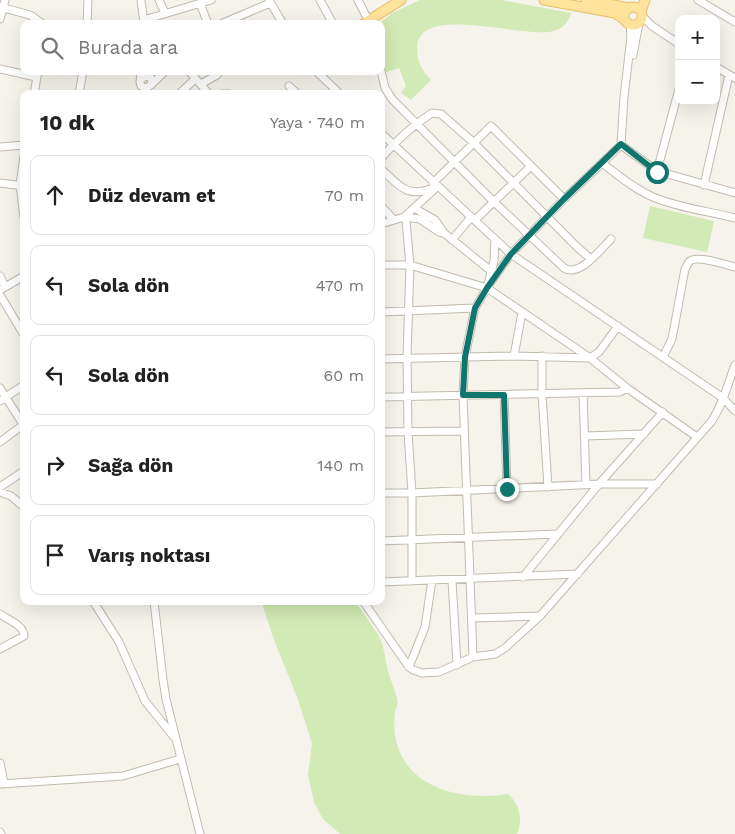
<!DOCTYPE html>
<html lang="tr">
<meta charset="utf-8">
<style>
:root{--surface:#fff;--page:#f6f6f6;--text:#222;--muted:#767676;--line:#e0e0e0}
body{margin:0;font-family:"Work Sans",sans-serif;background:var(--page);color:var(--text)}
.controls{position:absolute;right:15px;top:15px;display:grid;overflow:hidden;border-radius:10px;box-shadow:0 5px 20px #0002}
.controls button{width:45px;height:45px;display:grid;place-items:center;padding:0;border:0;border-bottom:1px solid var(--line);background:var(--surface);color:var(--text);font:25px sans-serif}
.stop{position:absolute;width:15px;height:15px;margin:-11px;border:4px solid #0f766e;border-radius:50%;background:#fff}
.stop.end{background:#0f766e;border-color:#fff;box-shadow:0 1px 5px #0008}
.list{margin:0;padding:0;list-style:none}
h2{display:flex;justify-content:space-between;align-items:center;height:65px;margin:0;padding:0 20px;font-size:21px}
h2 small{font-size:16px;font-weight:400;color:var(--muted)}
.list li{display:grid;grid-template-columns:32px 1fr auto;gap:15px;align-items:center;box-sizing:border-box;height:80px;margin:0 10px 10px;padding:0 10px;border:1px solid var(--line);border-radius:10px}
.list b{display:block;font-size:19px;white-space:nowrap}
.list em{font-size:16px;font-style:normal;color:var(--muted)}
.icon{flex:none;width:28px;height:28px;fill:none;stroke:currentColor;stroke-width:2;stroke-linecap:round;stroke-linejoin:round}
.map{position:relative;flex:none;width:735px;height:834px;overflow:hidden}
.search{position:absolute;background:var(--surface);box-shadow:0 5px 20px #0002;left:20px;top:20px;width:365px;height:55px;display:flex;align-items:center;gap:12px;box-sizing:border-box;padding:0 18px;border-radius:10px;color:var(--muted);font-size:19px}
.panel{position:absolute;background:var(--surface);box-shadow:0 5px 20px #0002;left:20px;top:90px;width:365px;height:515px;border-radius:10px}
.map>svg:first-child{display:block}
</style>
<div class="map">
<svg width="735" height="834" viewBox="0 0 735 834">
<rect width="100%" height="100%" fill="#f6f3ec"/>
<path fill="#d2eab5" d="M420,0H502L571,13C569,21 564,27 557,30C530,42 416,0 417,49C417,61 422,71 431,80L411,100L401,93L406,86L399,68L383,73L381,24H379L392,13Z
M650,206L714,221L707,252L643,238Z
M261,601H355C362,612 378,632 382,643C384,650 385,658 387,666C389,677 394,687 397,698C399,703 396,708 395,713C394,722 394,731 396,740C407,790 464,801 508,794C520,805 523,819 517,834H340L323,819L314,802L308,775L312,743L297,697L274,640Z"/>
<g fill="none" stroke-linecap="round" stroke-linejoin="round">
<g stroke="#c2bbae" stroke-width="9">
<path id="minor" d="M141,0L144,23
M159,0L165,13
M269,0L283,24
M320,0L333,24
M358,0L370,24
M698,0L735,22
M200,3L208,24
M0,7L30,15L43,24
M643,17L652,26L679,44
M0,19L5,0
M144,20L211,0
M87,24L88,0
M221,24L270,3
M633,55L639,23
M716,67L735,78
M0,69L36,77
M189,71L209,94
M316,71L340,94
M381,71L385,88L392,99L493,201L564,268C579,278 601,249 611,239
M141,79L146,76L150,77L152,81L151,85L146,88L141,86L140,82L141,71
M201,84L217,75L219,71
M151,85L165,71
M289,86L298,94
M34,94L38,71
M79,94L83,71
M179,94L195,79
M221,94H229
M381,133L511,254L723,398L735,411
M621,145L657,171L735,193
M0,147L24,145
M24,156L20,185L24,217
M381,158C396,141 413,125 432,113L441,114L474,143L577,247L591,259
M602,163C618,175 634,189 653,197C679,208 708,211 735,218
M381,169C401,187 406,198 434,188
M657,171L679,89
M0,183L24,186
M433,183L491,126L531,166
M704,185L729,75
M381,206L394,220
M414,208L435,220L444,233L491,271
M475,220L531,166L564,199
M381,224L404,217L437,187
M452,240L471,217
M381,265H410L487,288L590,358L627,388L697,437
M0,276L5,287
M490,283L511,254L564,199L621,145L624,97L631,37L630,24
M0,290L24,276
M0,295L24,335
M381,312L475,308
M514,356L522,312
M542,356V394L548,487
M663,357L672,339L685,269C687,267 687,264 689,262C695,254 726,265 735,267
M381,359L514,356L590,358L599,352L618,326
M0,388L24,426
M583,393L586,485
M504,395L507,489
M381,397L620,392L627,388
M0,401L24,385
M381,432L464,431
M585,436L644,434
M0,442L23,425
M0,487L24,471
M0,492L11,496L24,507
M381,493H412L599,484H657
M381,541L557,534
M523,577L599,484L663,412
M452,580L457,665
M412,581V493L408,432L407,358L410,265L406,221L404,217L420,219L439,232L444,233
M381,582L578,574
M93,601L119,642L145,701L174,737
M154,601L163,680L166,699L200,834
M363,601L409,667L413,670L422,673L439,672L473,657L495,654L505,648L540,616L711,422C723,405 728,383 735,365
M0,614C8,620 24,625 24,636L0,649
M472,618L540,616
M473,657L463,395L465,357L475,308L487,288L494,261L495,240
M409,667L425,627L432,580
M0,763L4,784
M0,784L123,776L180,759
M0,832L1,834"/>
</g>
<g stroke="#e6c16a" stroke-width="11">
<path id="major" d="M544,0L615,13L625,20
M586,0L630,8
M624 16a9 9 0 1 1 18 0a9 9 0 1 1-18 0Z
M641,11L645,0
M363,24L401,0"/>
</g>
<use href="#minor" stroke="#fff" stroke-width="7"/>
<use href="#major" stroke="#ffe39c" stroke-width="9"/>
</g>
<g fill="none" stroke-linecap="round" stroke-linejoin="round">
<path stroke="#0f766e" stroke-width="6" d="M507,489L504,395H463L465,357L475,308L487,288L511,254L564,199L621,144L657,172"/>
</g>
</svg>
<div class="controls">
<button>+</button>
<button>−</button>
</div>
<div class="stop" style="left:657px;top:172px"></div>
<div class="stop end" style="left:507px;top:489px"></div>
<div class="search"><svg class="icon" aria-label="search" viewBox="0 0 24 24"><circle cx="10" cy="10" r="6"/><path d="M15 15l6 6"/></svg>Burada ara</div>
<section class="panel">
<h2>10 dk<small>Yaya · 740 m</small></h2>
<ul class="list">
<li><svg class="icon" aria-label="ahead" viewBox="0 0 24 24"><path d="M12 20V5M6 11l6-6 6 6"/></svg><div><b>Düz devam et</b></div><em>70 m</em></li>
<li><svg class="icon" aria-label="left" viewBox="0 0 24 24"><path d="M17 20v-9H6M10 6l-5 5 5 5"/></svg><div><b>Sola dön</b></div><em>470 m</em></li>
<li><svg class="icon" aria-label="left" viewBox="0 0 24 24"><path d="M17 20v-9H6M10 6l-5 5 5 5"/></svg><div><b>Sola dön</b></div><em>60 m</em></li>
<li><svg class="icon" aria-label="right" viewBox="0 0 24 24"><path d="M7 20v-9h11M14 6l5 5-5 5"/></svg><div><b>Sağa dön</b></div><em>140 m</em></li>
<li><svg class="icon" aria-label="arrive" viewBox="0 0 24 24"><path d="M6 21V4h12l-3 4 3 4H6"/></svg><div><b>Varış noktası</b></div></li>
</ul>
</section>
</div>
